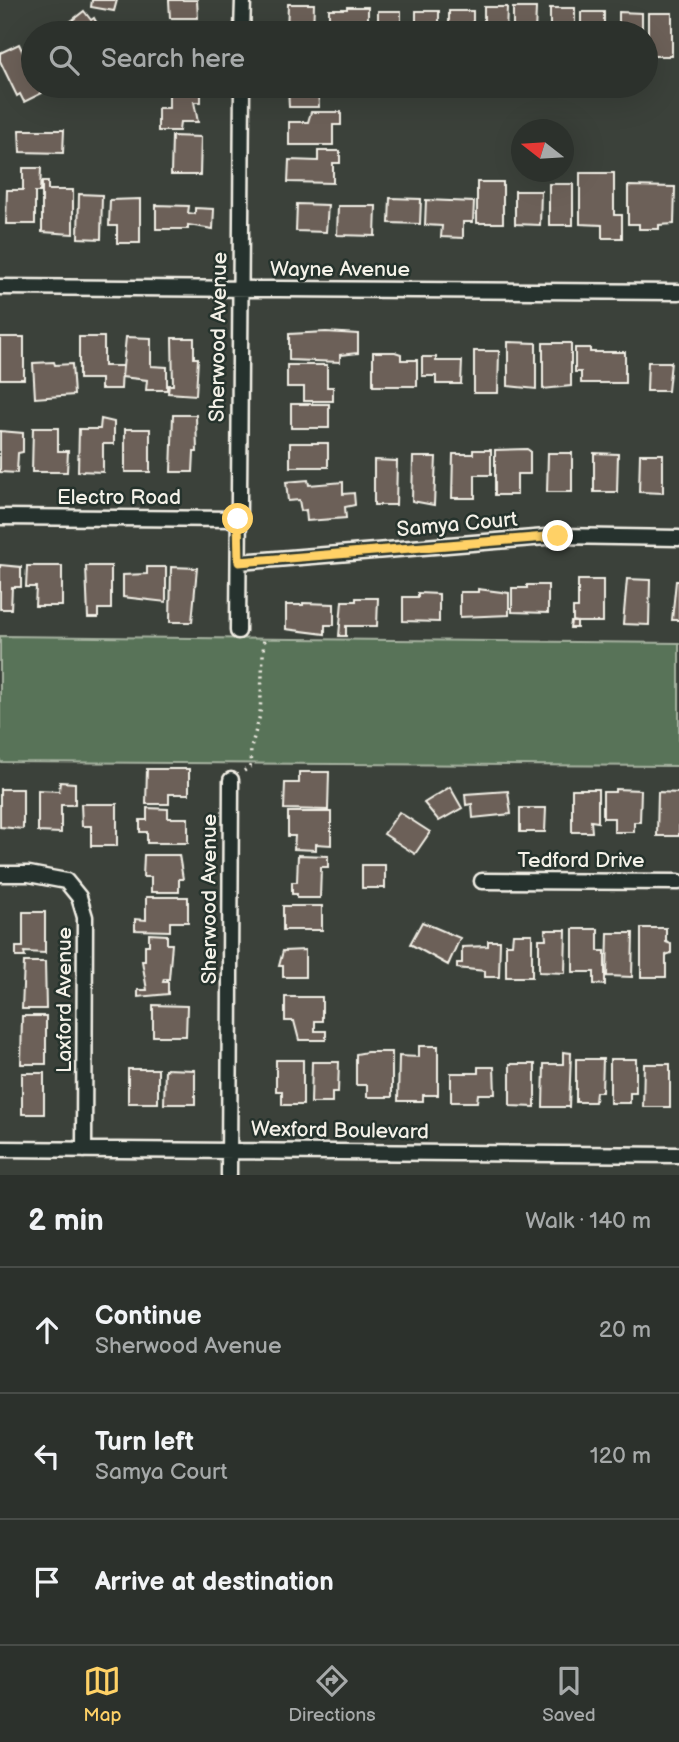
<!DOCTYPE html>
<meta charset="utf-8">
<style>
:root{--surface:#2c312c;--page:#343934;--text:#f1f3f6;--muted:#a6a9a9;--line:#484c48;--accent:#ffd166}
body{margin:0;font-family:"Balsamiq Sans",sans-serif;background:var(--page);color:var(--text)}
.compass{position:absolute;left:511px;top:119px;width:63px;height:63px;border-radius:50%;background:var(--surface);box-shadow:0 7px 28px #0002;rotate:287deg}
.stop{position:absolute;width:21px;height:21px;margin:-16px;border:5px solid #ffd166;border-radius:50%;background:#fff}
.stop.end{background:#ffd166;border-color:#fff;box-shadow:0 2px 7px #0008}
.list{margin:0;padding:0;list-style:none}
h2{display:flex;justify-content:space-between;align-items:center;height:91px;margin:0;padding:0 28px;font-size:30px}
h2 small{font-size:23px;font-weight:400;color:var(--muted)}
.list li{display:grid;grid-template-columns:46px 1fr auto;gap:21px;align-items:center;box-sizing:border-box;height:126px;padding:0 28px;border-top:2px solid var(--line)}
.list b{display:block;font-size:26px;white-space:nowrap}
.list p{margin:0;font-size:23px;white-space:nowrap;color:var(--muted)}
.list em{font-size:23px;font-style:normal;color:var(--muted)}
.icon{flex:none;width:38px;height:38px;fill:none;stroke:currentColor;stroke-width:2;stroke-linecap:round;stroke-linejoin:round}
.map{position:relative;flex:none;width:679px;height:1175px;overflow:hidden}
.search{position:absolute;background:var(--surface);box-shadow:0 7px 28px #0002;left:21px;right:21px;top:21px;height:77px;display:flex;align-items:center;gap:18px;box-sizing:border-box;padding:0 24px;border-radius:38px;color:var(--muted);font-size:26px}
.sheet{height:469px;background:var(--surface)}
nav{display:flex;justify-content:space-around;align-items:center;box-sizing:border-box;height:98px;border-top:2px solid var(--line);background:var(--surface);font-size:19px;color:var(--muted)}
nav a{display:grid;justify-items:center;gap:4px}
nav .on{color:var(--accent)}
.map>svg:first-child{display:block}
</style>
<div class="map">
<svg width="679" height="1175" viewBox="0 0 679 1175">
<rect width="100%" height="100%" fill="#3b413a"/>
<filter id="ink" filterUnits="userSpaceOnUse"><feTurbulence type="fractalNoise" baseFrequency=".0143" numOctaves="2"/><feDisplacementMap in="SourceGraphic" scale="14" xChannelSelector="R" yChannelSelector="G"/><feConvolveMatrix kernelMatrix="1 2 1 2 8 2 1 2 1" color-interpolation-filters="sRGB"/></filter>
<g filter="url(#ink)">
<path fill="#597359" stroke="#a6b2a0" stroke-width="2" d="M0,636L679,643V766L0,762Z"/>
<path fill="#6c6158" stroke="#f4f1e8" stroke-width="2" d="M92,0H117L114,11L91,7Z
M169,0H197L198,18H170Z
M288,4H314L313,33H287Z
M347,7H368V33H329V9H347Z
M484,7H507L506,33H484Z
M513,8H536L535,33H513Z
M550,8H575V33H550Z
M84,11L91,20L94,18L102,33H72L66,25Z
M378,11H401V33H378Z
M416,11H439V33H416Z
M449,11H473V33H449Z
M581,12H604V33H581Z
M619,12L642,13V33H619Z
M648,13H672V56H648Z
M19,44L33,74V86H39L42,93L24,102L20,94L17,96L0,61V53Z
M169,86H201V102H194L198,122H180L179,131H158V108H169Z
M318,86L319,107H289L288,87Z
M311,112H341V125H333V145H289V122H308Z
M19,130H64L63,153L20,152Z
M172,136L201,137L200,175H171Z
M318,151H340V163H333V183L288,182L289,160L318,161Z
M23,168H41L40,192H35V224H6L7,190H23Z
M580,173H614V215H622V238H602V225L580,224Z
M42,182H48V190H73V234L42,232Z
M477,182H503V223H477Z
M549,184H573V225H549Z
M628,186L675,187L674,224L659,225V229H639V224H628Z
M515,191H541L540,225L515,224Z
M79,194L102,195L101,239L78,238Z
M390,198L421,199L420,224L389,223Z
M140,199V243H117V226H109L110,200Z
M426,200L474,202L473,222H463V238L441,237L442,226L425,225Z
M297,204L328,205L326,232L296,231Z
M156,205L189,206L188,213L195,214V208L214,209L213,229L188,225V229H156Z
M338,206H376L375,236L337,235Z
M326,332L358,334V353L340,355V362L289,360V334Z
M0,337H24V379H0Z
M79,337H104V366H122L121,389H101V379H79Z
M126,337L151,338V366L167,367V390H146L147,380L122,377Z
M172,338H194V358H198L196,395L168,393L169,385H173Z
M508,342L536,343V389L508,386Z
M543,343H571V386L543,389Z
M575,348H590V352H625V383H581V372H575Z
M474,351H499L498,393H474Z
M373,352H395L401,354V360H417V386H373Z
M422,357H436V361H462L461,384H436V376H422Z
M54,362L55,365L72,364L74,395L35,398L33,363Z
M648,362H671L668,391H647Z
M287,365H327V387H333V401H304V387H287Z
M291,404H329V428H291Z
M173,415H196L197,452H194L193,472H171Z
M101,419L114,422V444H103V472L78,471L79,429H100Z
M33,428H58V451H68L67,472H32Z
M125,429H150V472H125Z
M0,431L23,433V452L18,453L17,473L0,472Z
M290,443H328V467H290Z
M527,449L530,451V474H517V495H495V450Z
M473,450H491V475H475V498H452L453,454H473Z
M548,453H572V492H547Z
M594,453L618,454L617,492H594Z
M640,454H663V493L639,492Z
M413,457H436L434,505L412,501Z
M374,460L397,461L396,505H374Z
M308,480L309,485L343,482V494L354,493L355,505L345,507L346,518L307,521L306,510L301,511L299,500L288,501L286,482Z
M0,565L21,567V587H12L11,609H0Z
M27,566H62V606H35L36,587H26Z
M86,566H111V609H98V618H88Z
M147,567H166V602L123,597V575L147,574Z
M171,567L197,568L192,622H170Z
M627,579L650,580L649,625L623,624Z
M578,580H603V622H577V628H570L571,622H578L573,621V608H578Z
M676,581H679V620H672Z
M527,585H548V613L512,612V588H527Z
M478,589L509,593V615L460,617V592H478Z
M418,593L439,594V622L403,621V597H418Z
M356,598H378L377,626H346V636H339L342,601H356Z
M303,603L334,604V625H325V634L286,629V605H303Z
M147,769H189V794H169V804H146Z
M299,772H329L328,810L284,809L285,783H299Z
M60,782L75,783V805H61V833L38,832V790L59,791Z
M450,787L462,808L439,821L424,803Z
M0,789H23V829L0,827Z
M572,789H598V822L591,821L592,832H572Z
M615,789L641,790L640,822H634V832H614V818H603V792H615Z
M508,791L511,814L473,818L472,804L466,805L465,794Z
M658,792L679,793V836H657Z
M81,804H117V846H91V826H82Z
M147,808L168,809V818H188V843H147V832H140V820H147Z
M520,808H546L545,832H520Z
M288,812H331V845L316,844V850L294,849L295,836H288Z
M399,812L430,832L415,854L384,834Z
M144,855H179L183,879H179V892H151V877H143Z
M298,855L328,856V867H321L320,898H297V894H292V882H297Z
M362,865H385V888H362Z
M146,897H188V922H170V931L135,930V919L146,920Z
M283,906H322V930H283Z
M23,912H45V953L24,952L25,957H16V947H23Z
M422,922L460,938L448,965L410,944Z
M641,928H666V942L671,944V953L666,955V977H641Z
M573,929H598V951H605V985L594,984V972H573Z
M545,930H566L565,973L539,972V939H546Z
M608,933H633L632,977L607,976Z
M149,934L167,935V944H172L169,979H164L163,982H168V994L138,997V990H147L142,961H145V945H149Z
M513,934H532V977H506V944H512Z
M488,941H500L499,977H485V971L457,968V963H462V947L488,946Z
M305,950V977H283V966H279L283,951Z
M24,962H45L46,1009H22Z
M285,997H322V1021H315V1031H326V1040H299L294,1021H285Z
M153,1005L187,1006L186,1036H153Z
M22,1016H46V1064H21Z
M419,1046H438V1095H423V1101H398L399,1056L419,1057Z
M367,1052H392V1097H367V1085H356V1054Z
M563,1052L571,1053L569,1107H543L544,1064H563Z
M576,1059H603L602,1092H596L595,1102H576Z
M610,1059H636V1093H630V1103H610Z
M276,1060H303V1105H282V1091H276Z
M312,1062H339L338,1092H332V1103H311Z
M510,1064H535V1107L510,1106Z
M644,1064H670V1107H643Z
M478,1067H494L495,1094H478L477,1102H451V1073H478Z
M128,1069H158V1103H128Z
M165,1069L195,1070V1104H164Z
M22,1073H44V1114H22Z"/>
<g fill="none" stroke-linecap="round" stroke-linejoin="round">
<g stroke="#f4f1e8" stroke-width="19">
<path id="street" d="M242,33L243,0
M0,287L679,292
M0,517L238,519
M239,562L558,536L679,538
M238,631L242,86
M0,874H29L66,881L79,897L85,917L84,1150
M482,881L679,882
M0,1149L679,1155
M229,1175L231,780"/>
</g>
<path stroke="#f4f1e8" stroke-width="3.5" stroke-dasharray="2 5" stroke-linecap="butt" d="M244,771L250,767L251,748L260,715L264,636"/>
<use href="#street" stroke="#26332d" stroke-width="14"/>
</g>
</g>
<g fill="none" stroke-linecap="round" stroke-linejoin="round" filter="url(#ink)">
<path stroke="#ffd166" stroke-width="9" d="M238,519L239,562L558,536"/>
</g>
<g text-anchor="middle" stroke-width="5" stroke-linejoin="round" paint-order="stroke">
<g font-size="21" fill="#f4f1e8" stroke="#26332d">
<text x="340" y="276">Wayne Avenue</text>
<text transform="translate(218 337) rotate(-89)" y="7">Sherwood Avenue</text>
<text x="119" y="504">Electro Road</text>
<text transform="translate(457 524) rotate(-5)" y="7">Samya Court</text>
<text x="581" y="867">Tedford Drive</text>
<text transform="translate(209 899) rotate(-90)" y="7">Sherwood Avenue</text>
<text transform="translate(64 1000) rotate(-90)" y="7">Laxford Avenue</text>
<text transform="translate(340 1130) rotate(1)" y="7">Wexford Boulevard</text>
</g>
</g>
</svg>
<svg class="compass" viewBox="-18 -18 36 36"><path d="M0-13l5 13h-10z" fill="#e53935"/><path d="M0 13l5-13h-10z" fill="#a6a9a9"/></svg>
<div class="stop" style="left:238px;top:519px"></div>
<div class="stop end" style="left:558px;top:536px"></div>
<div class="search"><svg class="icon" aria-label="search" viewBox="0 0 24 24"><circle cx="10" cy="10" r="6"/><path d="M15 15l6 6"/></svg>Search here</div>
</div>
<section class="sheet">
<h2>2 min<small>Walk · 140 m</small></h2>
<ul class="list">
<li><svg class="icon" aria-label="ahead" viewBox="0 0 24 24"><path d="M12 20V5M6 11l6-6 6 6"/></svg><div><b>Continue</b><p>Sherwood Avenue</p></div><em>20 m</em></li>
<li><svg class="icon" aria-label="left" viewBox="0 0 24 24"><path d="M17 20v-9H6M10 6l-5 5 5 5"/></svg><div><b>Turn left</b><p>Samya Court</p></div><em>120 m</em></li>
<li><svg class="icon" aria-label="arrive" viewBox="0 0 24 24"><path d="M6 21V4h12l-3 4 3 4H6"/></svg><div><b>Arrive at destination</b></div></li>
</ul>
</section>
<nav>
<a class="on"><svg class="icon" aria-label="map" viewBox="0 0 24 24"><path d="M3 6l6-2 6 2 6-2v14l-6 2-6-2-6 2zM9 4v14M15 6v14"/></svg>Map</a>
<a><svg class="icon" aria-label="directions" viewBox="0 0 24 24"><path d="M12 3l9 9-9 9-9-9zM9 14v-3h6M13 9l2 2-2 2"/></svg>Directions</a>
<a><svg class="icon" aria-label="saved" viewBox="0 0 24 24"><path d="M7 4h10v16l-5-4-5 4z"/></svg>Saved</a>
</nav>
